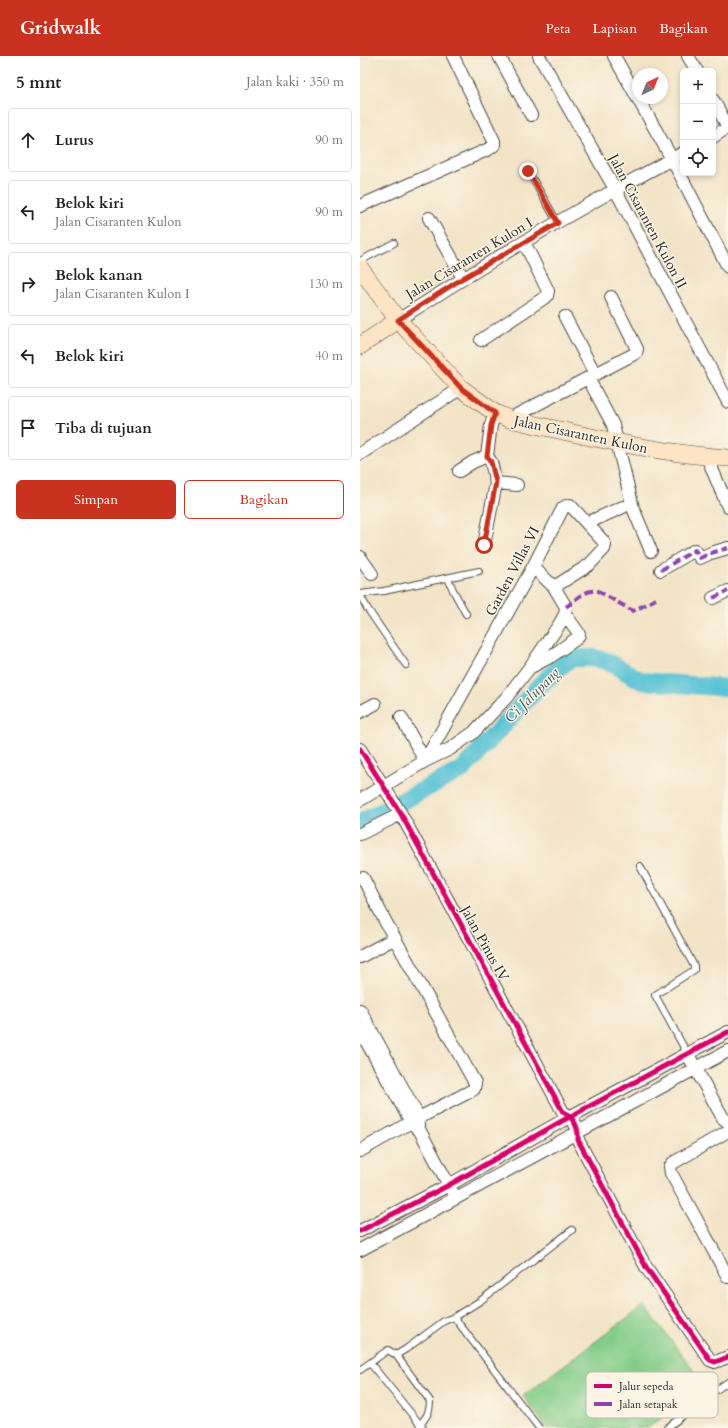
<!DOCTYPE html>
<html lang="id">
<meta charset="utf-8">
<style>
:root{--surface:#fff;--page:#f6f6f6;--text:#222;--muted:#767676;--line:#e0e0e0;--accent:#c8321e}
body{margin:0;font-family:Cardo,serif;background:var(--page);color:var(--text)}
.controls{position:absolute;right:12px;top:12px;display:grid;overflow:hidden;border-radius:6px;box-shadow:0 2px 6px #0003}
.controls button{width:36px;height:36px;display:grid;place-items:center;padding:0;border:0;border-bottom:1px solid var(--line);background:var(--surface);color:var(--text);font:20px sans-serif}
.compass{position:absolute;left:272px;top:12px;width:36px;height:36px;border-radius:50%;background:var(--surface);box-shadow:0 2px 6px #0003;rotate:43deg}
.stop{position:absolute;width:12px;height:12px;margin:-9px;border:3px solid #c8321e;border-radius:50%;background:#fff}
.stop.end{background:#c8321e;border-color:#fff;box-shadow:0 1px 4px #0008}
.list{margin:0;padding:0;list-style:none}
h2{display:flex;justify-content:space-between;align-items:center;height:52px;margin:0;padding:0 16px;font-size:17px}
h2 small{font-size:13px;font-weight:400;color:var(--muted)}
.list li{display:grid;grid-template-columns:26px 1fr auto;gap:12px;align-items:center;box-sizing:border-box;height:64px;margin:0 8px 8px;padding:0 8px;border:1px solid var(--line);border-radius:6px}
.list b{display:block;font-size:15px;white-space:nowrap}
.list p{margin:0;font-size:13px;white-space:nowrap;color:var(--muted)}
.list em{font-size:13px;font-style:normal;color:var(--muted)}
.actions{display:flex;gap:8px;padding:12px 16px}
.actions a{flex:1;padding:9px 0;border:1px solid var(--accent);border-radius:6px;text-align:center;font-size:14px;color:var(--accent)}
.actions .main{background:var(--accent);color:#fff}
.icon{flex:none;width:22px;height:22px;fill:none;stroke:currentColor;stroke-width:2;stroke-linecap:round;stroke-linejoin:round}
.map{position:relative;flex:none;width:368px;height:1372px;overflow:hidden}
header{display:flex;align-items:center;gap:24px;box-sizing:border-box;height:56px;padding:0 20px;background:var(--accent);color:#fff}
header strong{font-size:19px}
nav{display:flex;gap:22px;margin-inline-start:auto;font-size:14px}
main{display:flex}
aside{flex:1;background:var(--surface)}
.map>svg:first-child{display:block}
</style>
<header>
<strong>Gridwalk</strong>
<nav><a>Peta</a><a>Lapisan</a><a>Bagikan</a></nav>
</header>
<main>
<aside>
<h2>5 mnt<small>Jalan kaki · 350 m</small></h2>
<ul class="list">
<li><svg class="icon" aria-label="ahead" viewBox="0 0 24 24"><path d="M12 20V5M6 11l6-6 6 6"/></svg><div><b>Lurus</b></div><em>90 m</em></li>
<li><svg class="icon" aria-label="left" viewBox="0 0 24 24"><path d="M17 20v-9H6M10 6l-5 5 5 5"/></svg><div><b>Belok kiri</b><p>Jalan Cisaranten Kulon</p></div><em>90 m</em></li>
<li><svg class="icon" aria-label="right" viewBox="0 0 24 24"><path d="M7 20v-9h11M14 6l5 5-5 5"/></svg><div><b>Belok kanan</b><p>Jalan Cisaranten Kulon I</p></div><em>130 m</em></li>
<li><svg class="icon" aria-label="left" viewBox="0 0 24 24"><path d="M17 20v-9H6M10 6l-5 5 5 5"/></svg><div><b>Belok kiri</b></div><em>40 m</em></li>
<li><svg class="icon" aria-label="arrive" viewBox="0 0 24 24"><path d="M6 21V4h12l-3 4 3 4H6"/></svg><div><b>Tiba di tujuan</b></div></li>
</ul>
<div class="actions"><a class="main">Simpan</a><a>Bagikan</a></div>
</aside>
<div class="map">
<svg width="368" height="1372" viewBox="0 0 368 1372">
<rect width="100%" height="100%" fill="#fcf5e5"/>
<filter id="ink" filterUnits="userSpaceOnUse"><feTurbulence type="fractalNoise" baseFrequency=".025" numOctaves="2"/><feDisplacementMap in="SourceGraphic" scale="8" xChannelSelector="R" yChannelSelector="G"/><feConvolveMatrix kernelMatrix="1 2 1 2 8 2 1 2 1" color-interpolation-filters="sRGB"/></filter>
<filter id="wash" filterUnits="userSpaceOnUse"><feTurbulence type="fractalNoise" baseFrequency=".012" numOctaves="4" result="noise"/><feDisplacementMap in="SourceGraphic" scale="16" xChannelSelector="R" yChannelSelector="G"/><feGaussianBlur stdDeviation="0.9" result="paint"/><feColorMatrix in="noise" values="0 0 0 0 0 0 0 0 0 0 0 0 0 0 0 0 0 1.4 0 .05"/><feComposite in="paint" operator="in"/></filter>
<g filter="url(#wash)">
<rect width="100%" height="100%" fill="#f3e4c8"/>
<path fill="#84cd89" stroke="#587c5a" d="M284,1249L345,1329L288,1372H187L163,1340Z"/>
<g fill="none" stroke-linecap="round" stroke-linejoin="round">
<path stroke="#59c2d5" stroke-width="18" d="M0,767L103,713L179,630L210,602H234L247,605L282,625L368,632"/>
</g>
</g>
<g filter="url(#ink)">
<g fill="none" stroke-linecap="round" stroke-linejoin="round">
<g stroke="#494743" stroke-width="8">
<path id="lane" d="M168,115L198,167
M0,205L34,187
M88,522L93,534L106,558
M0,538L24,535L119,515
M0,539L7,552L46,609
M280,810L334,910V914L295,939L327,997
M94,1261L179,1372
M36,1299L70,1345C70,1356 67,1360 60,1369
M10,1307L63,1372
M0,1314L28,1294L36,1299L46,1293L84,1265L94,1261L120,1245L212,1174
M307,1372L349,1339L368,1326"/>
</g>
<g stroke="#494743" stroke-width="14">
<path id="street" d="M139,0L171,59
M179,0L255,133L368,346
M254,0L312,103L368,211
M328,0L337,15
M353,44L368,71
M353,81L368,71
M0,150L129,93L134,89V85L93,0
M69,162L103,222
M205,261L235,318
M38,264C109,218 182,174 256,133C278,121 301,109 323,97
M121,284L187,240L188,235L164,186
M228,322L253,369L273,452L291,495
M135,357L131,369L127,400L131,406L136,427L157,429
M149,363L276,297L277,293L251,241
M0,398L101,332
M347,401L368,451
M99,415L113,406L127,400
M227,467L263,451
M124,489L136,427
M0,501L12,518
M301,514L335,494L340,502L351,497L368,492
M353,542L368,535
M171,611L190,601L216,583L219,579L218,576L205,558
M0,656L15,648
M41,661L65,705
M0,693L41,758L203,1056C214,1062 219,1072 218,1084L286,1211L350,1304L355,1306L368,1301
M65,705L173,511L203,452L206,450L210,449L243,485L245,489L244,493L229,509L194,531
M0,744L65,705L90,693L113,677L146,642L170,611L199,569L205,558L206,551L194,531L173,511
M0,778L41,758
M0,901L35,882
M0,954L59,1062V1070
M0,974L51,1066L60,1075L92,1135
M327,997L363,1062L368,1066
M368,1075L313,1107L310,1111L311,1117L368,1221
M0,1095L51,1066L109,1036L114,1033L115,1027L24,863L3,822
M0,1175L89,1129L202,1065L368,976
M0,1194L368,995"/>
</g>
<g stroke="#494743" stroke-width="18">
<path id="secondary" d="M0,212L38,264L101,332L135,357L149,363C222,379 294,397 368,402
M0,290L38,264"/>
</g>
<use href="#lane" stroke="#fff" stroke-width="6"/>
<use href="#street" stroke="#fff" stroke-width="12"/>
<use href="#secondary" stroke="#fee4c5" stroke-width="17"/>
<path stroke="#8e44ad" stroke-width="4" stroke-dasharray="8 4" stroke-linecap="butt" d="M301,514L335,494L340,502L351,497L368,492
M353,542L368,535
M206,551C215,544 225,533 238,535L273,555L296,543"/>
<g stroke="#fcf5e5" stroke-width="8">
<path id="cycleway" d="M0,693L41,758L203,1056C214,1062 219,1072 218,1084L286,1211L350,1304L355,1306L368,1301
M0,1175L89,1129L202,1065L368,976"/>
</g>
<use href="#cycleway" stroke="#d6006c" stroke-width="5"/>
</g>
</g>
<g fill="none" stroke-linecap="round" stroke-linejoin="round" filter="url(#ink)">
<path stroke="#c8321e" stroke-width="5" d="M124,489L136,426L131,406L127,400L131,369L135,357L101,332L38,264L103,222L198,167L168,115"/>
</g>
<g text-anchor="middle" stroke-width="3" stroke-linejoin="round" paint-order="stroke">
<g font-size="14" fill="#2b2b2b" stroke="#fcf5e5">
<text transform="translate(288 165) rotate(62)" y="5">Jalan Cisaranten Kulon II</text>
<text transform="translate(109 202) rotate(-31)" y="5">Jalan Cisaranten Kulon I</text>
<text transform="translate(221 378) rotate(12)" y="5">Jalan Cisaranten Kulon</text>
<text transform="translate(152 515) rotate(-62)" y="5">Garden Villas VI</text>
<text transform="translate(125 887) rotate(61)" y="5">Jalan Pinus IV</text>
</g>
<g font-size="15" font-style="italic" fill="#39585e" stroke="#fcf5e5">
<text transform="translate(172 639) rotate(-45)" y="5">Ci Jalupang</text>
</g>
</g>
<rect x="226" y="1316" width="132" height="46" rx="6" fill="#fcf5e5" stroke="#bdb8ad" stroke-width="1"/>
<rect x="234" y="1328" width="18" height="4" fill="#d6006c"/>
<rect x="234" y="1346" width="18" height="4" fill="#8e44ad"/>
<g font-size="11" fill="#2b2b2b">
<text x="259" y="1334">Jalur sepeda</text>
<text x="259" y="1352">Jalan setapak</text>
</g>
</svg>
<div class="controls">
<button>+</button>
<button>−</button>
<button><svg class="icon" aria-label="locate" viewBox="0 0 24 24"><circle cx="12" cy="12" r="6"/><path d="M12 2v4M12 18v4M2 12h4M18 12h4"/></svg></button>
</div>
<svg class="compass" viewBox="-18 -18 36 36"><path d="M0-13l5 13h-10z" fill="#e53935"/><path d="M0 13l5-13h-10z" fill="#767676"/></svg>
<div class="stop" style="left:124px;top:489px"></div>
<div class="stop end" style="left:168px;top:115px"></div>
</div>
</main>
